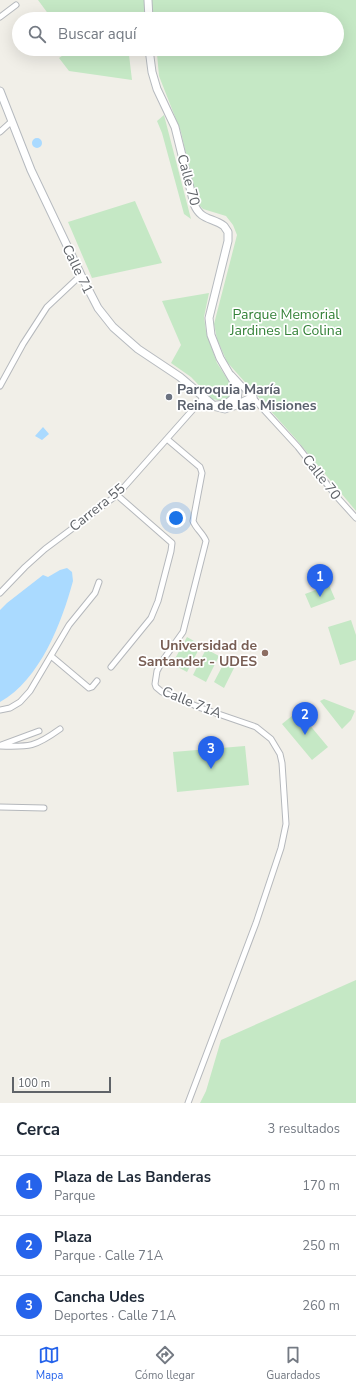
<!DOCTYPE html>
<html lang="es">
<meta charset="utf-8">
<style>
:root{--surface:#fff;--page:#f6f6f7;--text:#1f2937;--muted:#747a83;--line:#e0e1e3;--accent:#2563eb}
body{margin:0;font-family:"Nunito Sans",sans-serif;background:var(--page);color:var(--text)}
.scale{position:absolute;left:12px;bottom:10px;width:99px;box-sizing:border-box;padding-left:4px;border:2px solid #5f6368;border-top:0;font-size:11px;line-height:14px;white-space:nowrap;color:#5f6368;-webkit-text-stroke:3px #fff;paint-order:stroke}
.you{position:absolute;left:176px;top:518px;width:14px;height:14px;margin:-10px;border:3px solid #fff;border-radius:50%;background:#1a73e8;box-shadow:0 0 0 6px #1a73e833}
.badge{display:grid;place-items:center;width:26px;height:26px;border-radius:50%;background:var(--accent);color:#fff;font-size:13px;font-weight:700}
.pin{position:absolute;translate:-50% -33px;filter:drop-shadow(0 1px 2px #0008)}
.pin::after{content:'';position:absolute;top:21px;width:14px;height:12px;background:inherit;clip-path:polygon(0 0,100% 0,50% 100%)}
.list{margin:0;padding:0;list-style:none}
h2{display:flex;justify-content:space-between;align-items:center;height:52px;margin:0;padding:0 16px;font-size:17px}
h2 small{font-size:13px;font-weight:400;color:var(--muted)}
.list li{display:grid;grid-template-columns:26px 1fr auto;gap:12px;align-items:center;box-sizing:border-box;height:60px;padding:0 16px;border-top:1px solid var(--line)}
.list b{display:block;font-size:15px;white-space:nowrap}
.list p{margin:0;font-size:13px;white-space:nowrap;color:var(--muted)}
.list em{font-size:13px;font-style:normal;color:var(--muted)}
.icon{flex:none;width:22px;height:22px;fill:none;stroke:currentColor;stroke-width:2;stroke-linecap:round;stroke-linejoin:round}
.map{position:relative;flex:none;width:356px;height:1103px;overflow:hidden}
.search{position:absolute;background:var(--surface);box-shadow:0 4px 16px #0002;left:12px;right:12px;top:12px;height:44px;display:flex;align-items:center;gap:10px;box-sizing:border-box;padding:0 14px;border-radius:22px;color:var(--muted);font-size:15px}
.sheet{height:232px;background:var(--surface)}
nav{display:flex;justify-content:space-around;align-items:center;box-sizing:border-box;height:56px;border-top:1px solid var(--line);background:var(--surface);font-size:11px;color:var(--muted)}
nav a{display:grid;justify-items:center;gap:2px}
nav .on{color:var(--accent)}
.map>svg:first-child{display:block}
</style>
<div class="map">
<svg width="356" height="1103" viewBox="0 0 356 1103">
<rect width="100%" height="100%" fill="#f1efe8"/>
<path fill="#c5e8c5" d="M38,0H356V511L295,438L227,362L217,339L214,324L237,235L233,225L226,216L203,209L198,204L194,191L181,132L159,76L157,54L129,55L132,80L69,71L59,58L72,49H337V19H52Z
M164,115L191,219L184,214L162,133L157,121Z
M135,201L162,263L92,278L68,222Z
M209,293L204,317L206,331L217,363L230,383L232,389L231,394L227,399L223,401L212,399L191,377L171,363L181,345L162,301Z
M329,585L335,599L311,608L305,594Z
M351,620L356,635V660L340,665L328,627Z
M187,637L201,645L187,672L172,664Z
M206,649L219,656L206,682L193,675Z
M225,661L235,666L224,688L214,682Z
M324,699L355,711L351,720L342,729L320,701Z
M298,711L328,747L312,760L282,724Z
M245,746L249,785L177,792L173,752Z
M356,980V1103H200L206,1091L221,1040Z"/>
<path fill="#aadaff" d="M32 143a5 5 0 1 1 10 0a5 5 0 1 1-10 0Z
M43,427L49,434L42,440L35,436Z
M67,568L72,572L73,581C62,622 40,680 0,702V610L7,603L43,575L48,577L60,570Z"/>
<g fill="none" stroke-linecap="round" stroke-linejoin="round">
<g stroke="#b5b8bc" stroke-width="7">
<path id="street" d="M0,17L16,5
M0,132L12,121
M232,375L298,447L337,497L356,518
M0,386L23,344L47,307L81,275
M167,439L200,467L202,473L193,521C196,529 203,533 206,541L183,632L163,660L157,671L155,684L156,687L162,692L201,708L256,727L271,739L280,754L282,763L286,824L281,848L256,923L188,1103
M0,593L25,567L45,549L117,495L204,397
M51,656L89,688L92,687L97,681
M111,667L151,618L158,601L171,551L172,543L117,495
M0,710L10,708L20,702L30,691L69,625L95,593L99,582
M1,745L39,731
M0,746C30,747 35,747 60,729
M0,807L44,808"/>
</g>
<g stroke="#b6babf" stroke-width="9">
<path id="secondary" d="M148,0L149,19
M0,91L31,170L81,275L98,308L113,327L138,349L180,377L213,405L217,407L225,409L234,405L237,401L238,392L234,382L220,358L211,335L209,318L228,241V232L224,226C212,217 201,221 194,204L175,127L157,89L152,72L149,49
M217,405C225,405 232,402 235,394
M234,406L253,397"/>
</g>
<use href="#street" stroke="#fff" stroke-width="5"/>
<use href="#secondary" stroke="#fff" stroke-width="7"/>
</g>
<circle fill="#6b7280" stroke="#fff" stroke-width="1.5" cx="169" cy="397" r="4"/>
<circle fill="#8d6e63" stroke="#fff" stroke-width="1.5" cx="265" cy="653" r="4"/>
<g text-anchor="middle" stroke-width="3.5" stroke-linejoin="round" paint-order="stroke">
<g font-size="14" fill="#5f6368" stroke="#fff">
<text transform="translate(189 180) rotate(75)" y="5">Calle 70</text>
<text transform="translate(78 269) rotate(64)" y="5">Calle 71</text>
<text transform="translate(322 477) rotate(52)" y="5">Calle 70</text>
<text transform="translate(97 507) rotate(-39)" y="5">Carrera 55</text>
<text transform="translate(192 702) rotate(22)" y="5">Calle 71A</text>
</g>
<g font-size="14" fill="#348238" stroke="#fff">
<text x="286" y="319">Parque Memorial<tspan x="286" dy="16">Jardines La Colina</tspan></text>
</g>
<g font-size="14" font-weight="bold" fill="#5b616d" stroke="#fff" text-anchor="start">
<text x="177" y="394">Parroquia María<tspan x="177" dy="16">Reina de las Misiones</tspan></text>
</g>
<g font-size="14" font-weight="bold" fill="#785e54" stroke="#fff" text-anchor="end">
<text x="257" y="650">Universidad de<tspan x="257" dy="16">Santander - UDES</tspan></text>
</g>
</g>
</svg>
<div class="scale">100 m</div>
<div class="you"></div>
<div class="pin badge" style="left:320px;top:597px">1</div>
<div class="pin badge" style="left:305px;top:735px">2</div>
<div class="pin badge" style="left:211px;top:769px">3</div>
<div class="search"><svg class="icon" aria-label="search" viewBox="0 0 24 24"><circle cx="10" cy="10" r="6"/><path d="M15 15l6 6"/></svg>Buscar aquí</div>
</div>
<section class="sheet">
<h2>Cerca<small>3 resultados</small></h2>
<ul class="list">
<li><span class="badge">1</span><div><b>Plaza de Las Banderas</b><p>Parque</p></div><em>170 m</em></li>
<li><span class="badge">2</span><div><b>Plaza</b><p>Parque · Calle 71A</p></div><em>250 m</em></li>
<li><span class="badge">3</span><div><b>Cancha Udes</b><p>Deportes · Calle 71A</p></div><em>260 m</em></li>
</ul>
</section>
<nav>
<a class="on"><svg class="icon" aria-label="map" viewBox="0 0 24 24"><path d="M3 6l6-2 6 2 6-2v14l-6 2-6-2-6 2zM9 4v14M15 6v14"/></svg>Mapa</a>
<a><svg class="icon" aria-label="directions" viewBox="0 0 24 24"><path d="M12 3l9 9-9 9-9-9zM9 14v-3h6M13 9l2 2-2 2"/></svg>Cómo llegar</a>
<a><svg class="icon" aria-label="saved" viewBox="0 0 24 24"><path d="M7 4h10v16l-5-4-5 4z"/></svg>Guardados</a>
</nav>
